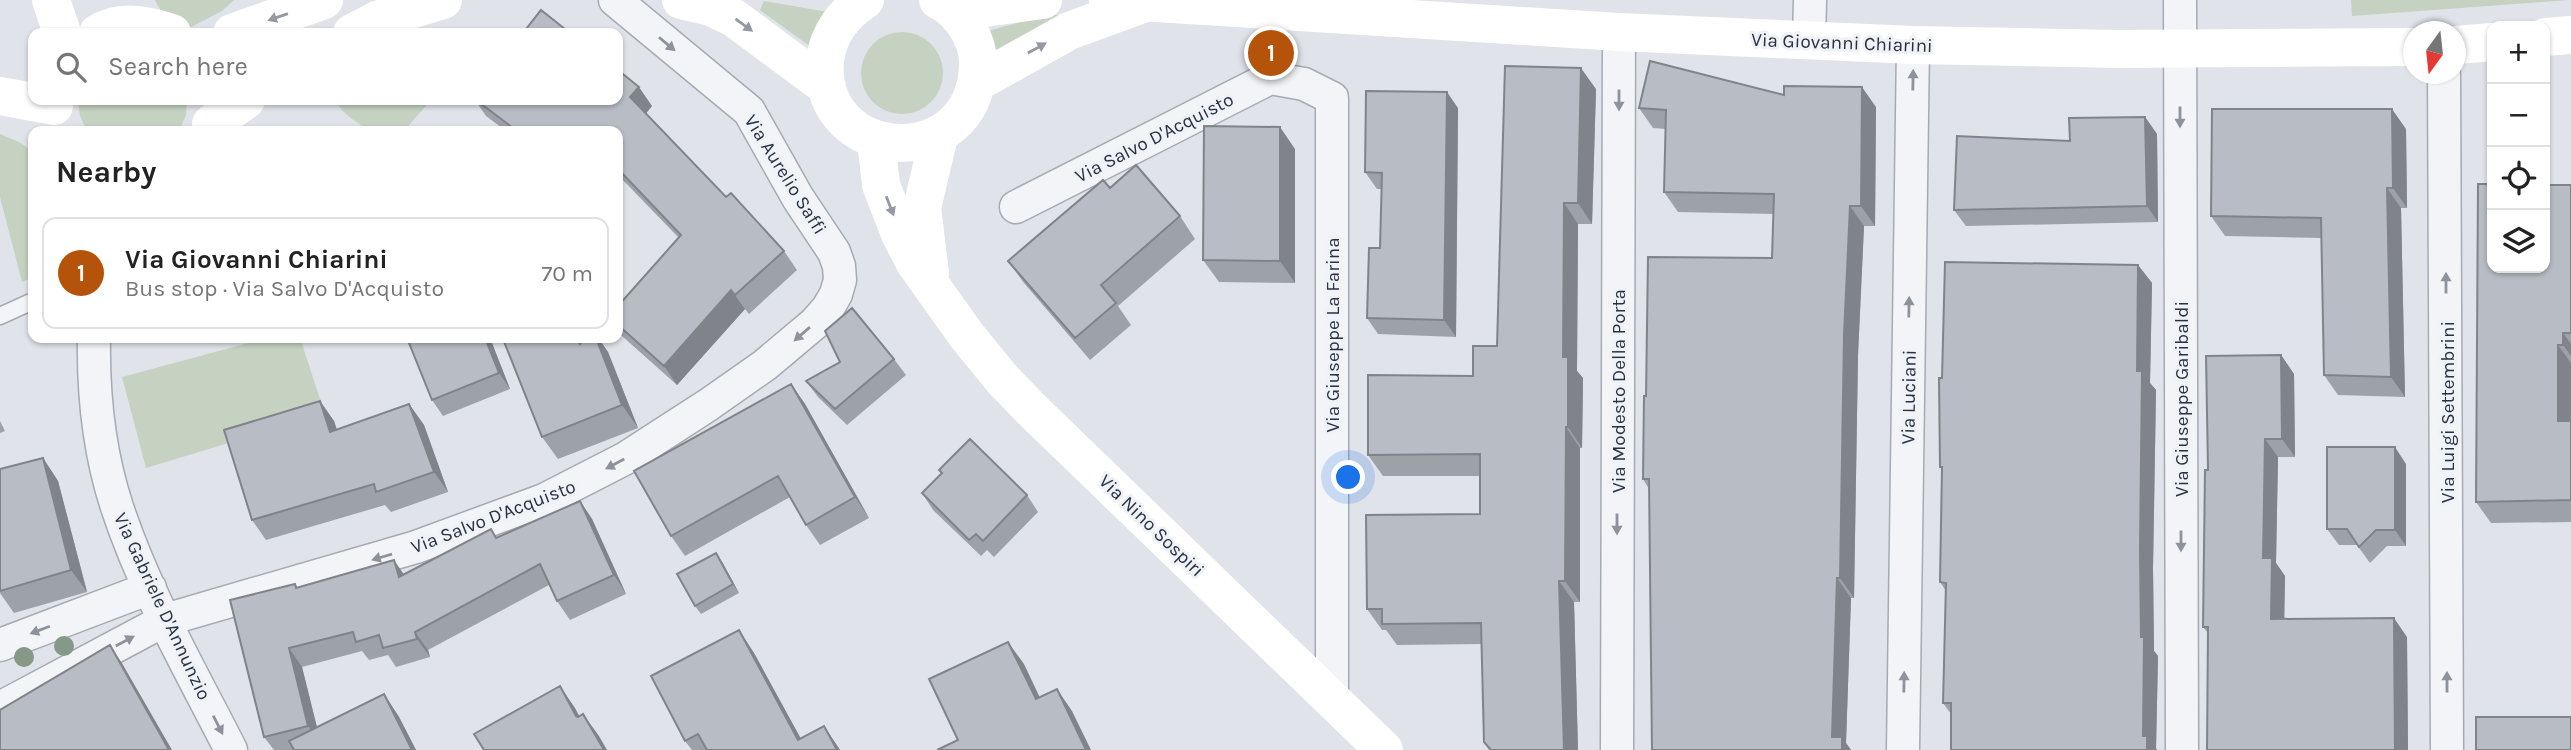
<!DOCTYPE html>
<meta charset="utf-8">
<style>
:root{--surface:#fff;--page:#f2f2f2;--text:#222;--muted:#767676;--line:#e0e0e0;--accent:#b45309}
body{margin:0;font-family:Karla,sans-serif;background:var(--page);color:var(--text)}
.controls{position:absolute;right:21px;top:21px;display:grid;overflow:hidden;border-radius:14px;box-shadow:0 2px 5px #0004}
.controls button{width:63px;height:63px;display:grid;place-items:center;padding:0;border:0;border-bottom:2px solid var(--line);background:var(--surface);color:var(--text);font:35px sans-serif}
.compass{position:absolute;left:2403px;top:21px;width:63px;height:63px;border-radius:50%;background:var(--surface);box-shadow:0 2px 5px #0004;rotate:195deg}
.you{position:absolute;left:1349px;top:478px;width:24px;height:24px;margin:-18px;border:5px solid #fff;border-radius:50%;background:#1a73e8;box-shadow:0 0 0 10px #1a73e833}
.badge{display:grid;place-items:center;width:46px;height:46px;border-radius:50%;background:var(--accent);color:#fff;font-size:23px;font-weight:700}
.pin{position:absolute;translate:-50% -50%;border:4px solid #fff;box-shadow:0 2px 7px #0006}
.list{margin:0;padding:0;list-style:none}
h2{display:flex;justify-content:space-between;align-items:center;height:91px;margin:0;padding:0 28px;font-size:30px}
h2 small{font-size:23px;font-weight:400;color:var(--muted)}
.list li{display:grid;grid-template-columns:46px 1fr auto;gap:21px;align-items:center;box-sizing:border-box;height:112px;margin:0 14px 14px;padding:0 14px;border:2px solid var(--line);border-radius:14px}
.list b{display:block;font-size:26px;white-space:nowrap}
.list p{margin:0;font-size:23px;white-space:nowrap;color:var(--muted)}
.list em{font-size:23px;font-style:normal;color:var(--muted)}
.icon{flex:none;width:38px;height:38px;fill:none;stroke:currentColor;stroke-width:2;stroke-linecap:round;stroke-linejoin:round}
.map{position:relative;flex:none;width:2571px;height:750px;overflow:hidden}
.search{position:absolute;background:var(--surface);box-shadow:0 2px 5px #0004;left:28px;top:28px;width:595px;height:77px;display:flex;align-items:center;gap:18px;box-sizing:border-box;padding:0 24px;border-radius:14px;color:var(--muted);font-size:26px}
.panel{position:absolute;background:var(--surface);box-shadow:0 2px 5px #0004;left:28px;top:126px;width:595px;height:217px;border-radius:14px}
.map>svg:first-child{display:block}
</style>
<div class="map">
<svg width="2571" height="750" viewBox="0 0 2571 750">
<rect width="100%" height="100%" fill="#e0e3e9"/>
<path fill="#c5d2c1" d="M155,0H234L222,11L187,29C174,22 161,15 155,0Z
M2351,0H2569L2352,16Z
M764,1L828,12L811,47L760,10Z
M1050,14L1074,18L996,52L988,31Z
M861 73a41 41 0 1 1 82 0a41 41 0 1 1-82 0Z
M78,100H187L186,115L179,131H87L80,116Z
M335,100H431L404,131C395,131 384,133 375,131C361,127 341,113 335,100Z
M0,134L21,143L33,152V277L22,282L0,197Z
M267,338H300L325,414L146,468L122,377Z"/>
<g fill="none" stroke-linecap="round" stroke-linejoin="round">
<g stroke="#a5aab3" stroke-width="19">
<path id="lane" d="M0,316L33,301"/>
</g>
<g stroke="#a5aab3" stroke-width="35">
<path id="street" d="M2180,0L2182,750
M1809,41L1810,0
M2444,74L2447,750
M1016,207L1270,78L1304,84L1332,98V699
M94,338C93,395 99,452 117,507C145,592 191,671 231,750
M0,645L150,588
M0,708L165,620L416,547L544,500L626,458L708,405L765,365L815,323L828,308L836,294L840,280L839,266L834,252L798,198L749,111L615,0
M1617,750L1619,32
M1903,750L1913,45"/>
</g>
<use href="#lane" stroke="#f3f4f7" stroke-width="16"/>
<use href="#street" stroke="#f3f4f7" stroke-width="32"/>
<path stroke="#fff" stroke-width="38" d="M51,0L62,33
M681,0L711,7L734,18L827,87
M865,0C844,13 828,34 825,60C816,164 975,175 978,65C979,40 961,11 938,0
M1108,0L1619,32L1913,45L2118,49L2414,47
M955,12L1043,0
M98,33C121,19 147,25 172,33
M232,33L324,0
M352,33L377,20L443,0
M2545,37L2571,35
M2456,45L2492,42
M978,82L1069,31L1143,4
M0,96L54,106
M211,124L246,100
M876,140L881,185L900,234L915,263L967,336L1003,380L1031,409L1384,750
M930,273L922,208L939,136"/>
</g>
<g fill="#869887">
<circle cx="64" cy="646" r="10"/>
<circle cx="24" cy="657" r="10"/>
</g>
<path fill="#9da2a9" d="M1596,89L1592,224H1578L1577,371L1583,378L1582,448H1580V602H1574L1578,750H1489L1484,742L1481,644L1397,645L1386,630H1382L1367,609L1480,514V476H1383L1368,455L1473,376L1497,346Z
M1784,95L1876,107L1875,226H1864L1858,355L1854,598H1851L1846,743L1851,750H1652L1649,489L1643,479L1646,396L1772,258L1774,214L1678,212L1664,192L1666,129L1653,128L1639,108Z
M475,100H618L652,106L646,113L726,197L784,251L797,270L749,314L745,309L677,385L622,336L618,330V306L679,238L618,175V131H506L486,116Z
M1458,108L1456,337L1378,334L1367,318L1380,248L1382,189H1377L1365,172Z
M2145,117L2157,134L2158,222L1966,226L1954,210L2070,141Z
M2406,129L2407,208H2401L2405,397L2338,395L2324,375L2321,238L2225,236L2211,216Z
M1295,149V283L1219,282L1203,260Z
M2571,185V522L2491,523L2476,502Z
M1110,188L1180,216L1195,239L1118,306L1131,325L1090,360L1024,283L1008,261Z
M2138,265L2152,283L2150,383L2156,390L2153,569L2154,651L2158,656L2156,748L2157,750H1951V714L1943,703L1946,591L1940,582L1942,471L1940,467L1942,378Z
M407,338H490L510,389L443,416L432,400Z
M506,338H598L608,352L638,428L558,459L542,437Z
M2281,355L2294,374L2295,457H2278L2276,563L2285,576L2284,618L2407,637L2408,750H2207L2208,633L2203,627L2208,470Z
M894,359L906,375L847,425L818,397L806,381Z
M791,384L805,404L869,518L820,545L806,525L790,497L685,556L671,536Z
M320,401L334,421L337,430L409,404L424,425L448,492L391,512L385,505L266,540L252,520Z
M0,421L5,431L0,433Z
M43,458L58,481L87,592L14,613L0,593V469Z
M2406,464V546H2387L2370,563L2357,545H2339L2327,529Z
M939,470L1027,495L1038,512L994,557L987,550L981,556L933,510L922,493L942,473Z
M580,501L592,519L626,594L570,620L557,601L549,585L428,650L430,657L396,667L388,655L369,660L362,651L302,667L317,727L384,694L399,717L416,750H274L264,737L295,584L298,588L404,574L491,529L497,538Z
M722,562L739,593L701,614L695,606Z
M739,630L754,653L801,739L824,726L840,750H692L685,741Z"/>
<path fill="#80848a" d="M1581,68L1596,89L1592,224L1578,203Z
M639,87L652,106L644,116L630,97Z
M1862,87L1876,107L1875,226L1861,206Z
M1447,92L1458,108L1456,337L1444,320Z
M2392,109L2406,129L2407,208L2393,188Z
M2145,117L2157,134L2158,222L2147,206Z
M1280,127L1295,149V283L1280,261Z
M2387,188L2401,208L2405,397L2391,377Z
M1564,203L1578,224L1577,371L1583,378L1582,448L1568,427L1563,357Z
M1850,206L1864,226L1858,355L1854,598L1840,578L1844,335Z
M2138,265L2152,283L2150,383L2156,390L2153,569L2154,651L2158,656L2156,748L2157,750H2147L2143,736L2137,371Z
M731,290L745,309L677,385L664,366Z
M2563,333L2571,344V356L2563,345Z
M485,338H490L510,389L499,373Z
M577,338H584L595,366L580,344Z
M596,338H598L608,352L638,428L622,405Z
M2558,345L2571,363V440L2558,421Z
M2281,355L2294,374L2295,457L2282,439Z
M791,384L805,404L869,518L855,497Z
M320,401L334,421L344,452L330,432Z
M409,404L424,425L448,492L434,472Z
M1566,427L1580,448V602L1565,581Z
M2265,439L2278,457L2276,563L2285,576L2284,637L2271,619L2263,558Z
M2395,447L2406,464V546L2395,530Z
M43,458L58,481L87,592L71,570Z
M580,501L592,519L626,594L614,575Z
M716,553L722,562L739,593L733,584Z
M394,560L407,579L399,577Z
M1837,578L1851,598L1846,743L1851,750H1840L1832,737Z
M1559,581L1574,602L1578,750H1564Z
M2394,618L2407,637L2408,750H2395Z
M739,630L754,653L807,750L798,740Z
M415,632L428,650L430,657L417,639Z
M1008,642L1024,664L1051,721L1036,699Z
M110,645L123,665L172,750H169Z
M289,648L302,667L321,744L308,726Z
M560,686L575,708L591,738L576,716Z
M1057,689L1072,711L1091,750H1086Z
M384,694L399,717L416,750H412Z
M583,714L599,736L607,750H604Z
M824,726L840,750H837Z"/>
<path fill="#b7bcc5" stroke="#80848a" stroke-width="2" d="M541,10L570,33H523Z
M1650,61L1784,95V86L1862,87L1861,206H1850L1844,335L1840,578H1837L1832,737H1842V750H1652L1649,479H1643L1644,396H1646L1648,257L1772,258L1774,194L1664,192L1666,110L1639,108Z
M1505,66L1581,68L1578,203H1564L1563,357H1568V427H1566L1565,581H1559L1564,750H1491L1484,742L1481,623L1382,624V609H1367L1366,515L1480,514V454L1368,455V375L1473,376V346H1497Z
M618,70L639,87L630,97L726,197L731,193L784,251L735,295L731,290L664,366L618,325V306L681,235L618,169V131H517L476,100H618Z
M1366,91L1447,92L1444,320L1367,318L1369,248H1380L1382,173L1365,172Z
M2212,109H2392L2393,188H2387L2391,377L2324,375L2321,218L2211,216Z
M2145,117L2147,206L1954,210L1957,136L2070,141L2069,118Z
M1204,126L1280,127V261L1203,260Z
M1136,165L1180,216L1101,285L1116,303L1075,338L1008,261L1103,180L1110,188Z
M2478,184H2492V268H2545V185H2571V333H2563V345H2558V421H2571V500L2476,502Z
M1945,262L2138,265L2137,371H2142L2140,550L2141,637H2144L2143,736H2147V750H1951V703H1943L1946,583L1940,582L1942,467H1940L1939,378H1942Z
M852,308L894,359L835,409L806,381L840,362L825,331Z
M407,338H485L499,373L432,400Z
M506,338H577L580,344L585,338H596L622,405L542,437L503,339Z
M2281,355L2282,439H2265L2263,558H2272L2271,619L2394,618L2395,750H2207L2208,627H2203L2205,470H2208L2206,356Z
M791,384L855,497L806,525L778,476L671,536L634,471Z
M320,401L330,432L409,404L434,472L376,492L374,484L252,520L224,430Z
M970,439L1027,495L983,541L976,534L969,540L922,493L942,473L939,470Z
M2327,447H2395V530H2376L2359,547L2347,529H2327Z
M43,458L71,570L0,591V469Z
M580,501L614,575L557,601L540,564L415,632L417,639L383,648L379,635L356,642L353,632L289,648L308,726L264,737L230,600L295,584L296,588L394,560L399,577L491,529L496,538Z
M716,553L733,584L695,606L677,574Z
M739,630L798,740L824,726L837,750H707L698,734L685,741L651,676Z
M1008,642L1036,699L1057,689L1086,750H937L958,740L929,679Z
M110,645L169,750H0V710Z
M560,686L576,716L578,717L583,714L604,750H484L474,734Z
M384,694L412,750H294L289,741Z
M2476,717H2571V750H2476Z"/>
<defs><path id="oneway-solid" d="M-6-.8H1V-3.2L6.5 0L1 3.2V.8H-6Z" transform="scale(1.75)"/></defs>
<g fill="#9498a0">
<use href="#oneway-solid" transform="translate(278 17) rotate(161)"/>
<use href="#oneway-solid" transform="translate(744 25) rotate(36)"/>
<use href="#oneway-solid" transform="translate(1037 48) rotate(-29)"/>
<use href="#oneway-solid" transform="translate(890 206) rotate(69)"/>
</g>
<g fill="#8e929c">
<use href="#oneway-solid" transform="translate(667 44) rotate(40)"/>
<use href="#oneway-solid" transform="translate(1913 80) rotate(-89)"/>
<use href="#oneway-solid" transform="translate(1619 100) rotate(90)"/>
<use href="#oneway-solid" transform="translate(2180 117) rotate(90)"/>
<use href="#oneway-solid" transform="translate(2446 283) rotate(-90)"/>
<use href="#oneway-solid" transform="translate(1909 307) rotate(-89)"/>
<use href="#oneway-solid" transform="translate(802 334) rotate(139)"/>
<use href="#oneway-solid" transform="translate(615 464) rotate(152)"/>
<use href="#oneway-solid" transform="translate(1617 524) rotate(90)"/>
<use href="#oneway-solid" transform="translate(2181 541) rotate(90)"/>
<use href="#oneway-solid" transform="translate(382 557) rotate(164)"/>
<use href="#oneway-solid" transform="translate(40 630) rotate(159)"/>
<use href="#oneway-solid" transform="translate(125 641) rotate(-28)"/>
<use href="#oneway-solid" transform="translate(1904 682) rotate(-89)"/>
<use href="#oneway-solid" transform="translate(2447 682) rotate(-90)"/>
<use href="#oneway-solid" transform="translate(218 725) rotate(63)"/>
</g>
<g text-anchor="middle" stroke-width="6" stroke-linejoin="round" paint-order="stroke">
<g font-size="19" fill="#293140" stroke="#eff2f6">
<text transform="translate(1842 42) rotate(2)" y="7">Via Giovanni Chiarini</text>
<text transform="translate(1154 137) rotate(-27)" y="7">Via Salvo D'Acquisto</text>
<text transform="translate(786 174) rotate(58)" y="7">Via Aurelio Saffi</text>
<text transform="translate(1332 335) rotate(-90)" y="7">Via Giuseppe La Farina</text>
<text transform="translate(1618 391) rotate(-90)" y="7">Via Modesto Della Porta</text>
<text transform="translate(1908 397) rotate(-89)" y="7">Via Luciani</text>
<text transform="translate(2181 399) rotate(-90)" y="7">Via Giuseppe Garibaldi</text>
<text transform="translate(2447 412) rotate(-90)" y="7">Via Luigi Settembrini</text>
<text transform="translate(493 516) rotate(-21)" y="7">Via Salvo D'Acquisto</text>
<text transform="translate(1152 525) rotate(44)" y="7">Via Nino Sospiri</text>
<text transform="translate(163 606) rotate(65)" y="7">Via Gabriele D'Annunzio</text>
</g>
</g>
</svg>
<div class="controls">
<button>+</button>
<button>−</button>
<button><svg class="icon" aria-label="locate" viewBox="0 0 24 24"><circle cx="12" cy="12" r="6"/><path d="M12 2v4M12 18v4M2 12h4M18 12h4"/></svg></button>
<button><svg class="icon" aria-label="layers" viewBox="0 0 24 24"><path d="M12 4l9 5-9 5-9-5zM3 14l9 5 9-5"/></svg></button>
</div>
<svg class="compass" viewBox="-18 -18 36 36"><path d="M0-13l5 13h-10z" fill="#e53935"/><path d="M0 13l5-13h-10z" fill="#767676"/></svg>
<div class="you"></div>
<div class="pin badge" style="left:1271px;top:53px">1</div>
<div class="search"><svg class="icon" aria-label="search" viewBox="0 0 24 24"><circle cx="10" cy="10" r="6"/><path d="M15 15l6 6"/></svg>Search here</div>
<section class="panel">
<h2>Nearby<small></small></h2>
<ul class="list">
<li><span class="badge">1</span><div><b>Via Giovanni Chiarini</b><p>Bus stop · Via Salvo D'Acquisto</p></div><em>70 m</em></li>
</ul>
</section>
</div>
